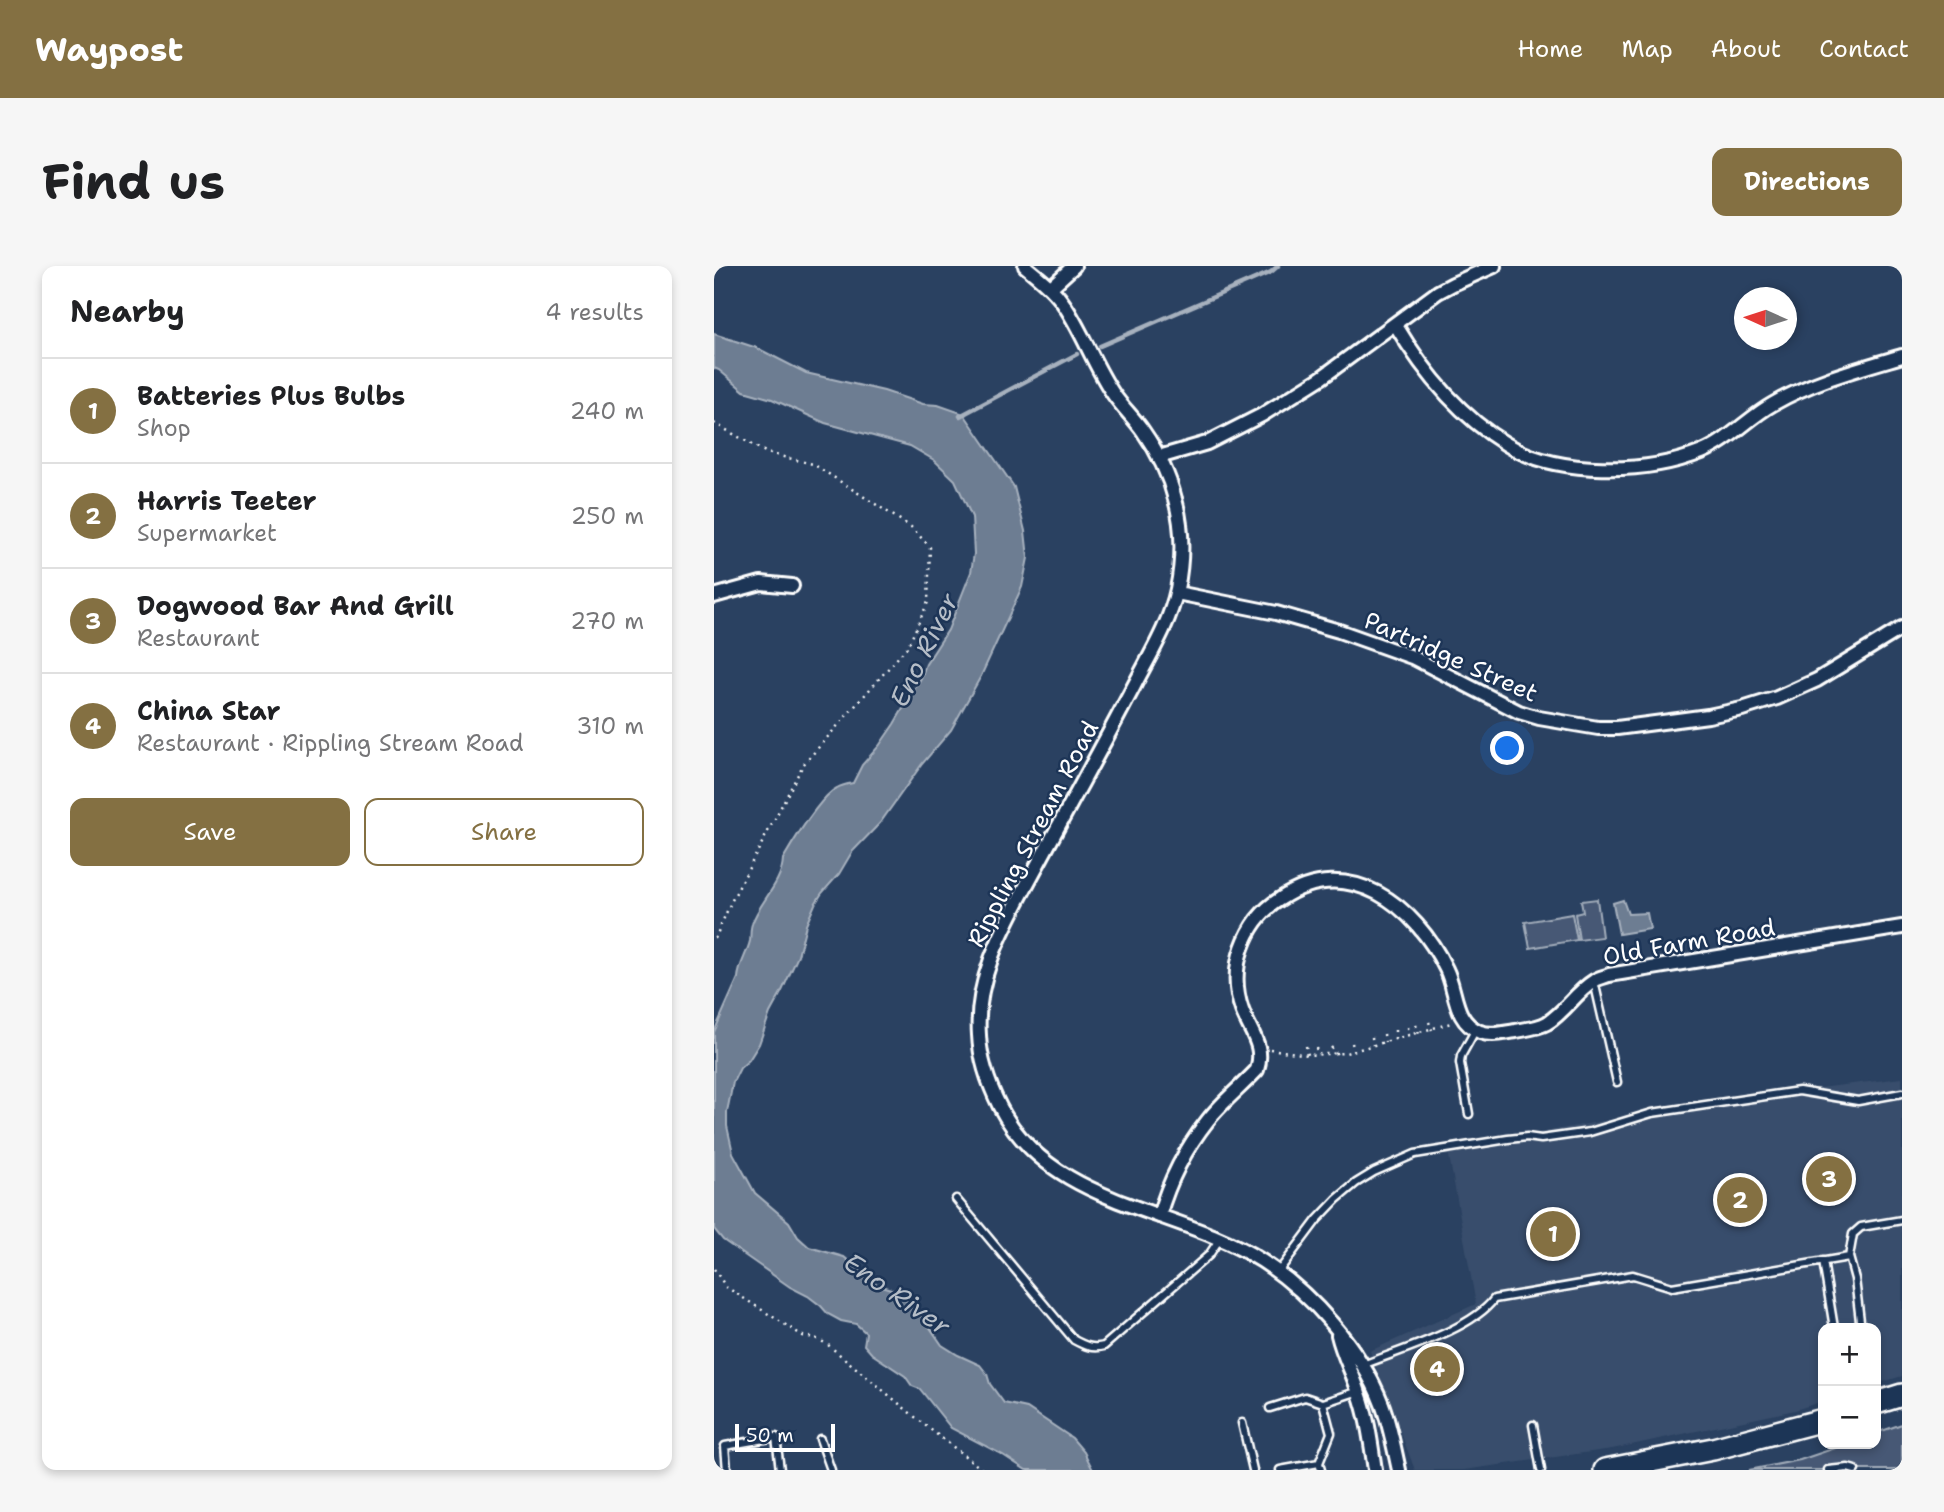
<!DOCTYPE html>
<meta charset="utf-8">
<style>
:root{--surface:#fff;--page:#f6f6f6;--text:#202124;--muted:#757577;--line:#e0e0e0;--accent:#847042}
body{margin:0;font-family:"Shantell Sans",sans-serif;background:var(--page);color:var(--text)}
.controls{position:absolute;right:21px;bottom:21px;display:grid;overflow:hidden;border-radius:14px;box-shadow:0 4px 10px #0003}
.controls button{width:63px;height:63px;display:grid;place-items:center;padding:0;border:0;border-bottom:2px solid var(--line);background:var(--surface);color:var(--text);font:35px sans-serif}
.compass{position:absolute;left:1020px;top:21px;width:63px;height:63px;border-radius:50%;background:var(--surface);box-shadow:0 4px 10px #0003;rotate:273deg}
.scale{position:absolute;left:21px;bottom:18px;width:100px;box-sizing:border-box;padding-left:7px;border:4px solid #fff;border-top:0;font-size:19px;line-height:24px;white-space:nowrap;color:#fff;-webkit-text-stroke:5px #1d3557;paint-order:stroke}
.you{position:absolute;left:794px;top:483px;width:24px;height:24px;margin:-18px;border:5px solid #fff;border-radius:50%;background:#1a73e8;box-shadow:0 0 0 10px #1a73e833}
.badge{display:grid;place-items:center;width:46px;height:46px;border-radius:50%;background:var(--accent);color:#fff;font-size:23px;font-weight:700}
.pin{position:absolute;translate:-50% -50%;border:4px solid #fff;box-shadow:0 2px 7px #0006}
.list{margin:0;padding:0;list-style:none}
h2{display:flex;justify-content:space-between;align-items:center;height:91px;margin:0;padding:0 28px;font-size:30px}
h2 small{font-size:23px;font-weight:400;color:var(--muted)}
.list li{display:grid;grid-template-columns:46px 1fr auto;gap:21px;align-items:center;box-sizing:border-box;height:105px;padding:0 28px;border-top:2px solid var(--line)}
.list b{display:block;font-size:26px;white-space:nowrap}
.list p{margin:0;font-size:23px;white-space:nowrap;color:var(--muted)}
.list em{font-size:23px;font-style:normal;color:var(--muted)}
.actions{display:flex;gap:14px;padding:21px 28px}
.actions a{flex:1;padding:16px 0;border:2px solid var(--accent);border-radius:14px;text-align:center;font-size:24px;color:var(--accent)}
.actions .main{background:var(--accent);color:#fff}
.map{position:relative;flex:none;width:1188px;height:1204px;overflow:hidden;border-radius:14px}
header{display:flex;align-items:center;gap:42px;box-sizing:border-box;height:98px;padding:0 35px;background:var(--accent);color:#fff}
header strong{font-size:33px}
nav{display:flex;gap:38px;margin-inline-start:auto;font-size:24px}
.intro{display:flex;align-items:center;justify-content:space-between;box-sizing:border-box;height:168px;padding:0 42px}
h1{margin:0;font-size:49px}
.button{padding:18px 32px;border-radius:14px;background:var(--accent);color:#fff;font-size:24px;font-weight:700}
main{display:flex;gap:42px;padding:0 42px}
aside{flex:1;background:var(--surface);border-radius:14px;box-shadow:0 4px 10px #0003}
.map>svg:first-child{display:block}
</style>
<header>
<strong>Waypost</strong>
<nav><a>Home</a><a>Map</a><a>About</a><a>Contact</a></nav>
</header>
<div class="intro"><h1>Find us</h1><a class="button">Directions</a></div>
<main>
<aside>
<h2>Nearby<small>4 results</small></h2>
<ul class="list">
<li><span class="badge">1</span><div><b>Batteries Plus Bulbs</b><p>Shop</p></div><em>240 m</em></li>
<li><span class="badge">2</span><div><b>Harris Teeter</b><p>Supermarket</p></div><em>250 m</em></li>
<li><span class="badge">3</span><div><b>Dogwood Bar And Grill</b><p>Restaurant</p></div><em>270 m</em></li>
<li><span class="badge">4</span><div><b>China Star</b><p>Restaurant · Rippling Stream Road</p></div><em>310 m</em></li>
</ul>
<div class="actions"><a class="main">Save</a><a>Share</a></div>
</aside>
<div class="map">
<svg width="1188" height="1204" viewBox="0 0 1188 1204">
<rect width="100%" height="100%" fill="#2a4161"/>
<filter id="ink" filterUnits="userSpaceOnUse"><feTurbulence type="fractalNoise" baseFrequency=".0143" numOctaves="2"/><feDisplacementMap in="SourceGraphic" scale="14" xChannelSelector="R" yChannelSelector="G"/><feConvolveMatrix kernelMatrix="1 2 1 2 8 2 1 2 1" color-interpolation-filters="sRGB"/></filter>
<g filter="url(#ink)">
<path fill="#394e6c" d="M1188,812V1110L1162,1118V1062H1109V1135L1081,1144L898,1183L750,1204H701L656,1085L762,1038L734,884L889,855L1089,824Z"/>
<path fill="#465975" stroke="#a2acba" stroke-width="2" d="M883,633L888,671L865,674L861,648L869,646L867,635Z
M858,648L863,674L816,682L811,656Z
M1188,1158V1204H1035L1086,1194L1133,1178H1162V1167Z"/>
<path fill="#6d7d92" stroke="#a7b1be" stroke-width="2" d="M0,68L43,82L92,107L170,125L209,138L224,139L250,148L300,221L311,265L314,292L308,321L267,410L237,464L208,498L166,557L138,586L125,608L108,627L101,638L92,659L84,690L68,725L56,747L45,778L35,794L26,802L19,816L13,846V860L19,887L41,927L75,956L84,971L95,981L130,991L164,1019L177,1023L190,1032L210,1053L228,1079L244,1089L266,1099L273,1108L276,1118L290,1137L313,1142L358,1172L370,1186L379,1204H312L289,1189L237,1162L206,1123L198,1120L191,1110L158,1088L150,1079L152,1067L142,1058L127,1055L114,1048L107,1040L94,1030L76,1021L9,974L0,963V766L24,712C25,698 33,688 36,675C37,669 36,663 38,658C45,636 68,618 69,593C79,576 107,530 123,522C128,519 134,518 139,517L148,499L165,480L180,458L207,412L212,398L234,364L257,306L260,288L258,251L241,214L220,194L196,180L111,157L58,133L30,125L5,104L0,102Z
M909,634L914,648L933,647L936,663L905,668L899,637Z"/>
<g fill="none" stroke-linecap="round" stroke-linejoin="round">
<path stroke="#a7b1be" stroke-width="4.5" d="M386,80L557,6L564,0
M246,150L363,88"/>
<g stroke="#fff" stroke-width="11">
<path id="service" d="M880,715L903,816
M755,848L746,797L747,790L762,763
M242,933L360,1074C371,1080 378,1083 390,1080L495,989L505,974
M1135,991L1141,1013L1146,1055
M1109,995L1120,1062
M564,1006L603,954L623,933L642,917L660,906L701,888L794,873L813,871L827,873L876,866L938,847L1085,825L1144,835L1188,827
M649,1099C686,1084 757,1064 780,1033L919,1009L958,1021L1135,991L1139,968L1147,961L1188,954
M609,1137L645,1125
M556,1142L591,1131L609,1137L617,1167L605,1197L607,1204
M528,1157L539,1204
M819,1159L827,1204
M106,1173L117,1204
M13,1204L11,1180L62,1171L66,1204
M566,1204L605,1197
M1114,1204L1134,1202L1141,1204"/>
</g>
<g stroke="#fff" stroke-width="18">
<path id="minor" d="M311,0C324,11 339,22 349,37C369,66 380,100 400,129C409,142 420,152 429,165C443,185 455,209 461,233C469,262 469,294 463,323C456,357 436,389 420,420C385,487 348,553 312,620C287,667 261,714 265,769C266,794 275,819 286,841C338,941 462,940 548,995C597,1027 647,1083 668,1138C676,1159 680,1182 685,1204
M336,22L360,0
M681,58C709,105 744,149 792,178C843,210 933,208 988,186C1015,175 1034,152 1059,138C1099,115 1144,103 1188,90
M445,191L493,177L548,149L607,112L724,26L739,18L780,0
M463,327L562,347L625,365L698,391L805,446L825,452L884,462H903L994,450L1028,443L1063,432L1103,414L1188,362
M0,330L47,317L78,320
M445,950C455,915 471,883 494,854C508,836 527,821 543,804C551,780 536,766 528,744C521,724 521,702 528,682C535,662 548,644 566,633C635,587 702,640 732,703C743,725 739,755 766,766C777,770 790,767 802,765C812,763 824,762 833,757C851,746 862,726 880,715C884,712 890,711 895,709L1188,661
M624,1069C629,1090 639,1107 645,1127C654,1152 657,1178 661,1204"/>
</g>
<g stroke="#fff" stroke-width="26">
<path id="trunk" d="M1162,1137L1188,1129
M891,1204L999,1183L1109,1154"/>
</g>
<path stroke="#fff" stroke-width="2.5" stroke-dasharray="2 5" stroke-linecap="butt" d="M0,157L53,187L99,198L197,261L216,281L214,336L194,380L89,499L17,636L0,675
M715,756L718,764
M702,759L705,768
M694,761L695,770
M681,764V773
M670,768L671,776
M658,771L659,779
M638,777L640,784
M592,780L594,789
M617,781L623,788
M602,782L604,789
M556,783L594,789L632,787L737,757
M0,1003L12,1021L89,1070L101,1072L113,1078L212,1160L269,1204"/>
<use href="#service" stroke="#1d3557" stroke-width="6"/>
<use href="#minor" stroke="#1d3557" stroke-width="12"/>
<use href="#trunk" stroke="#1d3557" stroke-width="21"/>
</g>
</g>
<g text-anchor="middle" stroke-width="5" stroke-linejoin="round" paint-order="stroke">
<g font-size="24" fill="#fff" stroke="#1d3557">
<text transform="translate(737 391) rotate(24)" y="8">Partridge Street</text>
<text transform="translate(319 568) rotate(-62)" y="8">Rippling Stream Road</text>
<text transform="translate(975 676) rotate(-10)" y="8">Old Farm Road</text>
</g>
<g font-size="26" font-style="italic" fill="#b6bec8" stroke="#1d3557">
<text transform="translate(210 384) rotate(-64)" y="9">Eno River</text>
<text transform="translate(183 1028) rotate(35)" y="9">Eno River</text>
</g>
</g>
</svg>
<div class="controls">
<button>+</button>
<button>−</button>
</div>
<svg class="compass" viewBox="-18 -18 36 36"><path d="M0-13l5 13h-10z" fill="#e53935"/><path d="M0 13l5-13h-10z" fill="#757577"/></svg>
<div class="scale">50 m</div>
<div class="you"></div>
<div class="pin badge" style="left:839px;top:968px">1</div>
<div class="pin badge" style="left:1026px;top:934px">2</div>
<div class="pin badge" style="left:1115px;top:913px">3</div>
<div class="pin badge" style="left:723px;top:1103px">4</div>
</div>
</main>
